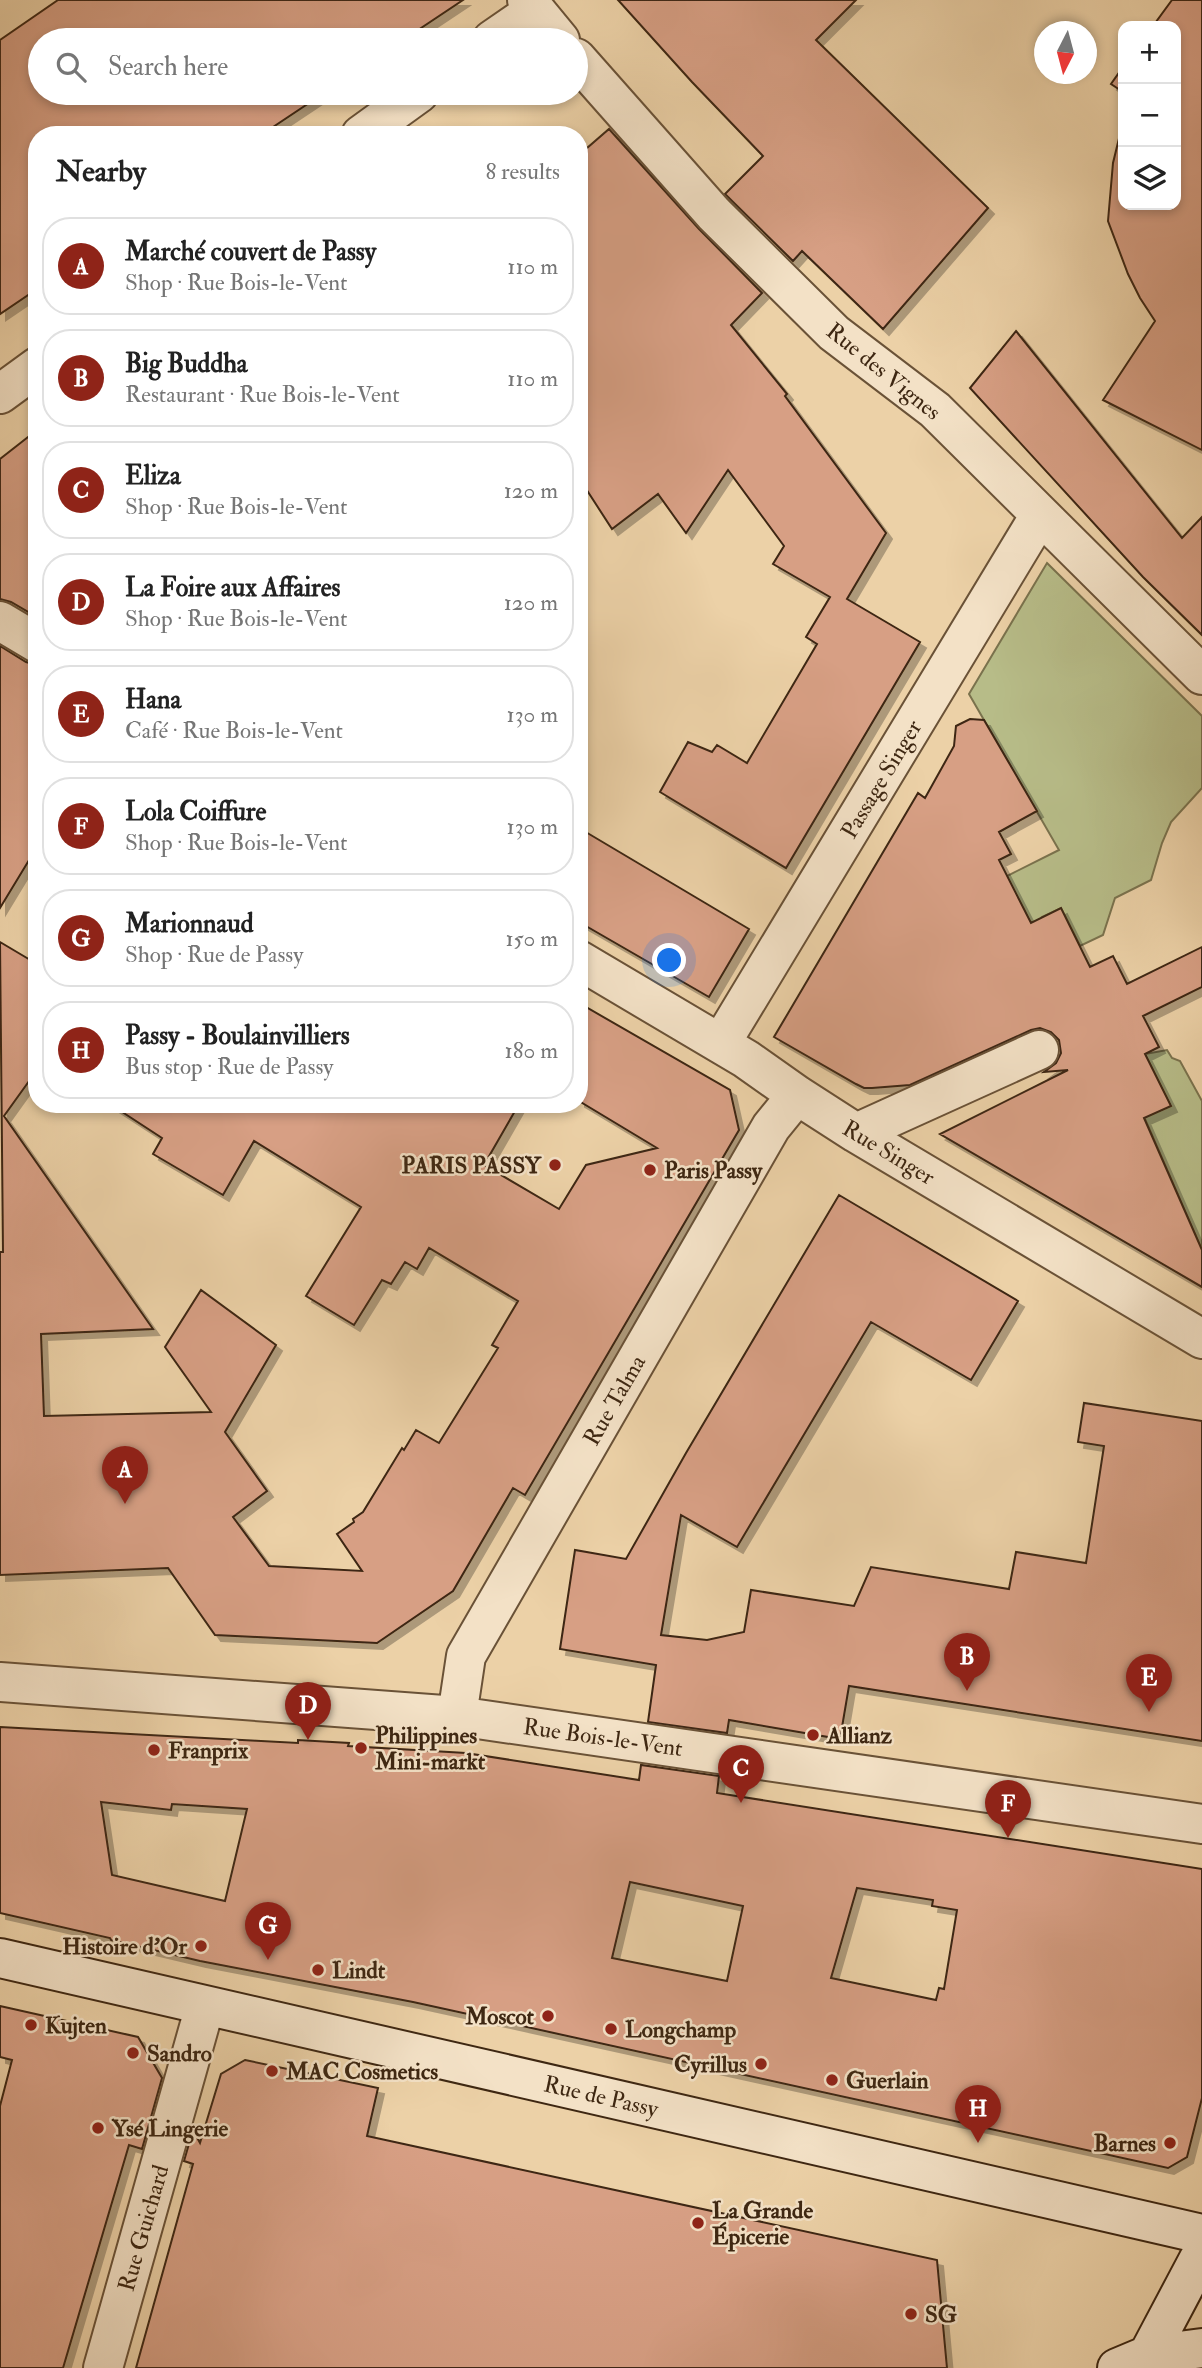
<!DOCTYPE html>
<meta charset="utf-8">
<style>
:root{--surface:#fff;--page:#f6f6f6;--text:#222;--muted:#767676;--line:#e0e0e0;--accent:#8f2418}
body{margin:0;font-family:"IM FELL Double Pica",serif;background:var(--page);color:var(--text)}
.controls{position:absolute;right:21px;top:21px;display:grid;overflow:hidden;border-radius:14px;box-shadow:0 4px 10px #0003}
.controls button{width:63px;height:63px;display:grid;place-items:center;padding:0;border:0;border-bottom:2px solid var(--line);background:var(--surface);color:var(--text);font:35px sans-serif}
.compass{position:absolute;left:1034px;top:21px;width:63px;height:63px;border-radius:50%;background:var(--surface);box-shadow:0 4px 10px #0003;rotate:186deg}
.you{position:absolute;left:670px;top:961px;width:24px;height:24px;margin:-18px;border:5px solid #fff;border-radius:50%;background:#1a73e8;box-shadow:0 0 0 10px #1a73e833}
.badge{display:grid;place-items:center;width:46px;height:46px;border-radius:50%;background:var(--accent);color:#fff;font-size:23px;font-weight:700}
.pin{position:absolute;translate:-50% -58px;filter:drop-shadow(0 2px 4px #0008)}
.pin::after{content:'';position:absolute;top:37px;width:24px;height:21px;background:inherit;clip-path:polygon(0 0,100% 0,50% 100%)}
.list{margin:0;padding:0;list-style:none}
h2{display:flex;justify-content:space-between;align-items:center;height:91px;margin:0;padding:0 28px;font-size:30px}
h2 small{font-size:23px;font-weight:400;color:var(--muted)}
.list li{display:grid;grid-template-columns:46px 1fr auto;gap:21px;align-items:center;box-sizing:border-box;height:98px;margin:0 14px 14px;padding:0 14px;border:2px solid var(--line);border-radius:28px}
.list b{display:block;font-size:26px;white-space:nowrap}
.list p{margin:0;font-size:23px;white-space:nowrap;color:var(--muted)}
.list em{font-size:23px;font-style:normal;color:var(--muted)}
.icon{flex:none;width:38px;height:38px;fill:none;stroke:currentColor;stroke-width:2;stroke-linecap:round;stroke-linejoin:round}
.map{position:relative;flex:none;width:1202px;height:2368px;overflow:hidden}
.search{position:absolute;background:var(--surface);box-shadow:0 4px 10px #0003;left:28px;top:28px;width:560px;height:77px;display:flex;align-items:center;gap:18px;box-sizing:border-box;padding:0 24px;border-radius:38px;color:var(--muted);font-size:26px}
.panel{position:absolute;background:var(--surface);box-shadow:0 4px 10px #0003;left:28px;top:126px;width:560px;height:987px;border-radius:28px}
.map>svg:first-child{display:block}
</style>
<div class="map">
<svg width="1202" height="2368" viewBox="0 0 1202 2368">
<defs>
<filter id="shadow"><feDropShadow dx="6" dy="6" stdDeviation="0" flood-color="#0004"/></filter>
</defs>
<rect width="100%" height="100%" fill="#ecd1a7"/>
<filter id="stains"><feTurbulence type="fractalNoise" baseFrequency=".00286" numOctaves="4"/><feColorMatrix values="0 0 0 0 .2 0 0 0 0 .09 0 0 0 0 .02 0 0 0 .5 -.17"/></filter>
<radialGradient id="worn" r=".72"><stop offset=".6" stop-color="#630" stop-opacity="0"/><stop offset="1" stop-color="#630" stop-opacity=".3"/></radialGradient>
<path fill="#b7bc88" stroke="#7a724d" stroke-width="2" d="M1047,563L1202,716V788L1171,822L1162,843L1151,880L1115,898L1103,935L1080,946L1061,908L1042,917L1076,986L1038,1003L1007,876L1059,850L969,694Z
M1167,1050L1172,1058L1180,1061L1202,1101V1250L1138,1103L1128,1062L1152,1114L1170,1105L1145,1054Z"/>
<path fill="#d79f84" stroke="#3e2712" stroke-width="2" fill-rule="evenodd" filter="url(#shadow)" d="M58,0H463L403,40H40V93H324L261,135H37V289L0,314V40Z
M618,0H856L816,40L988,208L883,329L802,251L793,261L725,194L763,156L692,82Z
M1172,0H1202V450L1103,400L1155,321L1140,298L1128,274L1108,221L1113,163L1123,122V205H1176V26H1153Z
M1123,67V92L1111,84Z
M609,129L699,229L762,293L731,325L787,394L785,396L886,533L847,599L920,642L786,868L660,792L688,742L712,752L717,745L747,763L817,644L806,637L830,597L773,564L784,546L728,470L686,533L658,494L612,529L579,478V155Z
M1016,331L1182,538L1202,517V635L1143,577L970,388Z
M37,430V617L11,602L0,599V459Z
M0,646L26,662L37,665V847L0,908Z
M970,719L984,720L1037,811L999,832L1011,854L999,860L1031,923L1061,908L1090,967L1113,956L1127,984L1202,947V987L1143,1016L1159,1047L1145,1054L1171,1106L1144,1118L1202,1250V1287L940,1134L1068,1070L1044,1072L1056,1063L1061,1053L1059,1040L1051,1032L1040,1028L1031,1030L910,1085L872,1088H864L856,1084L774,1037L918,793L925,798L954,746L956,726Z
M579,828L749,929L709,997L579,922Z
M0,942L37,964V1070L4,1116L153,1329L41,1334L44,1416L211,1412L165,1347L201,1290L276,1345L225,1432L267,1491L233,1517L269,1566L362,1571L337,1534L354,1522L353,1519L363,1512L402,1448L404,1450L416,1430L439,1443L498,1348L492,1345L518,1301L429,1248L417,1269L405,1262L391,1284L382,1280L354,1325L306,1296L361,1207L254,1141L223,1195L153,1154L162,1138L110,1104H519L484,1165L559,1209L586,1165L657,1148L579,1101V1003L730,1090L739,1130L525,1495L513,1488L453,1591L377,1643L215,1635L168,1568L0,1575V1252H3Z
M839,1195L1018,1301L971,1380L871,1322L737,1547L681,1515L661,1635L707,1640L744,1632L751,1590L854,1606L871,1567L1009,1589L1016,1552L1086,1563L1104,1446L1078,1442L1084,1403L1202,1421V1741L849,1686L840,1739L729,1720L727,1733L648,1722L656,1665L560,1649L575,1550L626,1559L686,1453Z
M0,1727L298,1743V1740L349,1743L348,1746L466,1753L639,1780L641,1765L719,1776L717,1793L1202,1869V2098L1187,2157L1168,2168L413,2002L200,1961L111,1940L110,1938L0,1913ZM101,1802L171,1810L172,1804L247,1809L225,1901L112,1875ZM630,1882L743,1906L727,1981L612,1958ZM857,1888L933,1900L932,1906L957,1910L944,1989L939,1988L936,2000L831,1978Z
M0,2006L138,2037L162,2078L142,2149L129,2145L63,2368H0V2106L12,2060L0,2057Z
M245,2060L378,2088L367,2136L937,2260L947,2368H136L193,2164L184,2161L193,2130L200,2143L221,2074Z"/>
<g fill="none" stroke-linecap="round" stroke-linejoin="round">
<g stroke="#6a5237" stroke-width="42">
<path id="street" d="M527,0L560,40
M492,40L534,11
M576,58L714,214L834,333L935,410L1202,675
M361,135L419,93
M0,394L37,367
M0,621L37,643
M579,960L746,1059L797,1095L856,1133L1202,1339
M721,1043L1040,515
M856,1133L1039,1050
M0,1682L457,1716L1202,1824
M457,1716L466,1656L771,1127L797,1095
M103,2368L205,2006"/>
</g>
<g stroke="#3e2712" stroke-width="42">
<path id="secondary" d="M0,1958L1202,2234
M1117,2368L1148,2355L1202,2348
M1145,2368L1148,2355L1202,2253"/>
</g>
<use href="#street" stroke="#f3e1c6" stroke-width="38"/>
<use href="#secondary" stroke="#f3e1c6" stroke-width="38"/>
</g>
<g fill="#8f2418" stroke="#f3e1c6" stroke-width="2.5">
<circle cx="555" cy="1165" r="7"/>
<circle cx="650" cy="1170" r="7"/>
<circle cx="813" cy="1735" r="7"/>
<circle cx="361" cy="1748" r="7"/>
<circle cx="154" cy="1750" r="7"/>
<circle cx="201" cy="1946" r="7"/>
<circle cx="318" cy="1970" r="7"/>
<circle cx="548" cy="2016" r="7"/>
<circle cx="31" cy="2025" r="7"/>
<circle cx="611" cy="2029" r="7"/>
<circle cx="133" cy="2053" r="7"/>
<circle cx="761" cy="2064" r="7"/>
<circle cx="272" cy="2071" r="7"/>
<circle cx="832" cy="2080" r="7"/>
<circle cx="98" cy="2128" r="7"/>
<circle cx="1170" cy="2143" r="7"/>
<circle cx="698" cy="2223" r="7"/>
<circle cx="911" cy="2314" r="7"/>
</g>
<g text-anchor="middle" stroke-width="5" stroke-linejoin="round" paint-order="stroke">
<g font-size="23" fill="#3e2712" stroke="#f3e1c6">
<text transform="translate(884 371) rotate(39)" y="8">Rue des Vignes</text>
<text transform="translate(881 779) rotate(-59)" y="8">Passage Singer</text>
<text transform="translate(889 1152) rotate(31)" y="8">Rue Singer</text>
<text transform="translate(614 1400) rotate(-60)" y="8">Rue Talma</text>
<text transform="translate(603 1737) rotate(8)" y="8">Rue Bois-le-Vent</text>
<text transform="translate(601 2096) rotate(13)" y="8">Rue de Passy</text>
<text transform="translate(143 2228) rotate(-74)" y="8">Rue Guichard</text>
</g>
<g font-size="23" font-weight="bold" fill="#3e2712" stroke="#f3e1c6" text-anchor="start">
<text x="541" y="1173" text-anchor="end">PARIS PASSY</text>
<text x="664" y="1178">Paris Passy</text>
<text x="375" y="1743">Philippines<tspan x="375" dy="26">Mini-markt</tspan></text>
<text x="827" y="1743">Allianz</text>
<text x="168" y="1758">Franprix</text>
<text x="187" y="1954" text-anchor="end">Histoire d'Or</text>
<text x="332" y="1978">Lindt</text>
<text x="534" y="2024" text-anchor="end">Moscot</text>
<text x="45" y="2033">Kujten</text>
<text x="625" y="2037">Longchamp</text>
<text x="147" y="2061">Sandro</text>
<text x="747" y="2072" text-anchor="end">Cyrillus</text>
<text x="286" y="2079">MAC Cosmetics</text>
<text x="846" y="2088">Guerlain</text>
<text x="112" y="2136">Ysé Lingerie</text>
<text x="1156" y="2151" text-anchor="end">Barnes</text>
<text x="712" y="2218">La Grande<tspan x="712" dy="26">Épicerie</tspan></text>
<text x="925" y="2322">SG</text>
</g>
</g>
<rect width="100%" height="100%" filter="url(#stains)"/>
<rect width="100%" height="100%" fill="url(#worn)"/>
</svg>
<div class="controls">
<button>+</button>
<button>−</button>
<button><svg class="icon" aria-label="layers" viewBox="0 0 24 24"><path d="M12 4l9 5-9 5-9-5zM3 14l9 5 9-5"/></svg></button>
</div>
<svg class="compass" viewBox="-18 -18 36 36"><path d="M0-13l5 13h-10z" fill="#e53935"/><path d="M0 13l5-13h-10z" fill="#767676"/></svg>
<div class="you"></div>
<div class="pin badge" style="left:125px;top:1504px">A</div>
<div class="pin badge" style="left:967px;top:1691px">B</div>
<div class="pin badge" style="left:741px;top:1803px">C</div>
<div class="pin badge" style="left:308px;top:1740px">D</div>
<div class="pin badge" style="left:1149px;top:1712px">E</div>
<div class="pin badge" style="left:1008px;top:1838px">F</div>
<div class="pin badge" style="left:268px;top:1960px">G</div>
<div class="pin badge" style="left:978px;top:2143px">H</div>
<div class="search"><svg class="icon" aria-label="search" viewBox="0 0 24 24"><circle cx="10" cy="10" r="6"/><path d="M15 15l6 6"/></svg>Search here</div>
<section class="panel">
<h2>Nearby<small>8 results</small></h2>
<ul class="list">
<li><span class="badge">A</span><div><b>Marché couvert de Passy</b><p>Shop · Rue Bois-le-Vent</p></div><em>110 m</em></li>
<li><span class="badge">B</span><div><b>Big Buddha</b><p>Restaurant · Rue Bois-le-Vent</p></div><em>110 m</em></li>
<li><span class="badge">C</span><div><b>Eliza</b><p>Shop · Rue Bois-le-Vent</p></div><em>120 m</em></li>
<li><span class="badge">D</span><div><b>La Foire aux Affaires</b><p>Shop · Rue Bois-le-Vent</p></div><em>120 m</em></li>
<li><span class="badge">E</span><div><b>Hana</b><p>Café · Rue Bois-le-Vent</p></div><em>130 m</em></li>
<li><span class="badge">F</span><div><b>Lola Coiffure</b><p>Shop · Rue Bois-le-Vent</p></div><em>130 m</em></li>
<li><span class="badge">G</span><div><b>Marionnaud</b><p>Shop · Rue de Passy</p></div><em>150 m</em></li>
<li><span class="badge">H</span><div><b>Passy - Boulainvilliers</b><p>Bus stop · Rue de Passy</p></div><em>180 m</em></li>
</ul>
</section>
</div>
